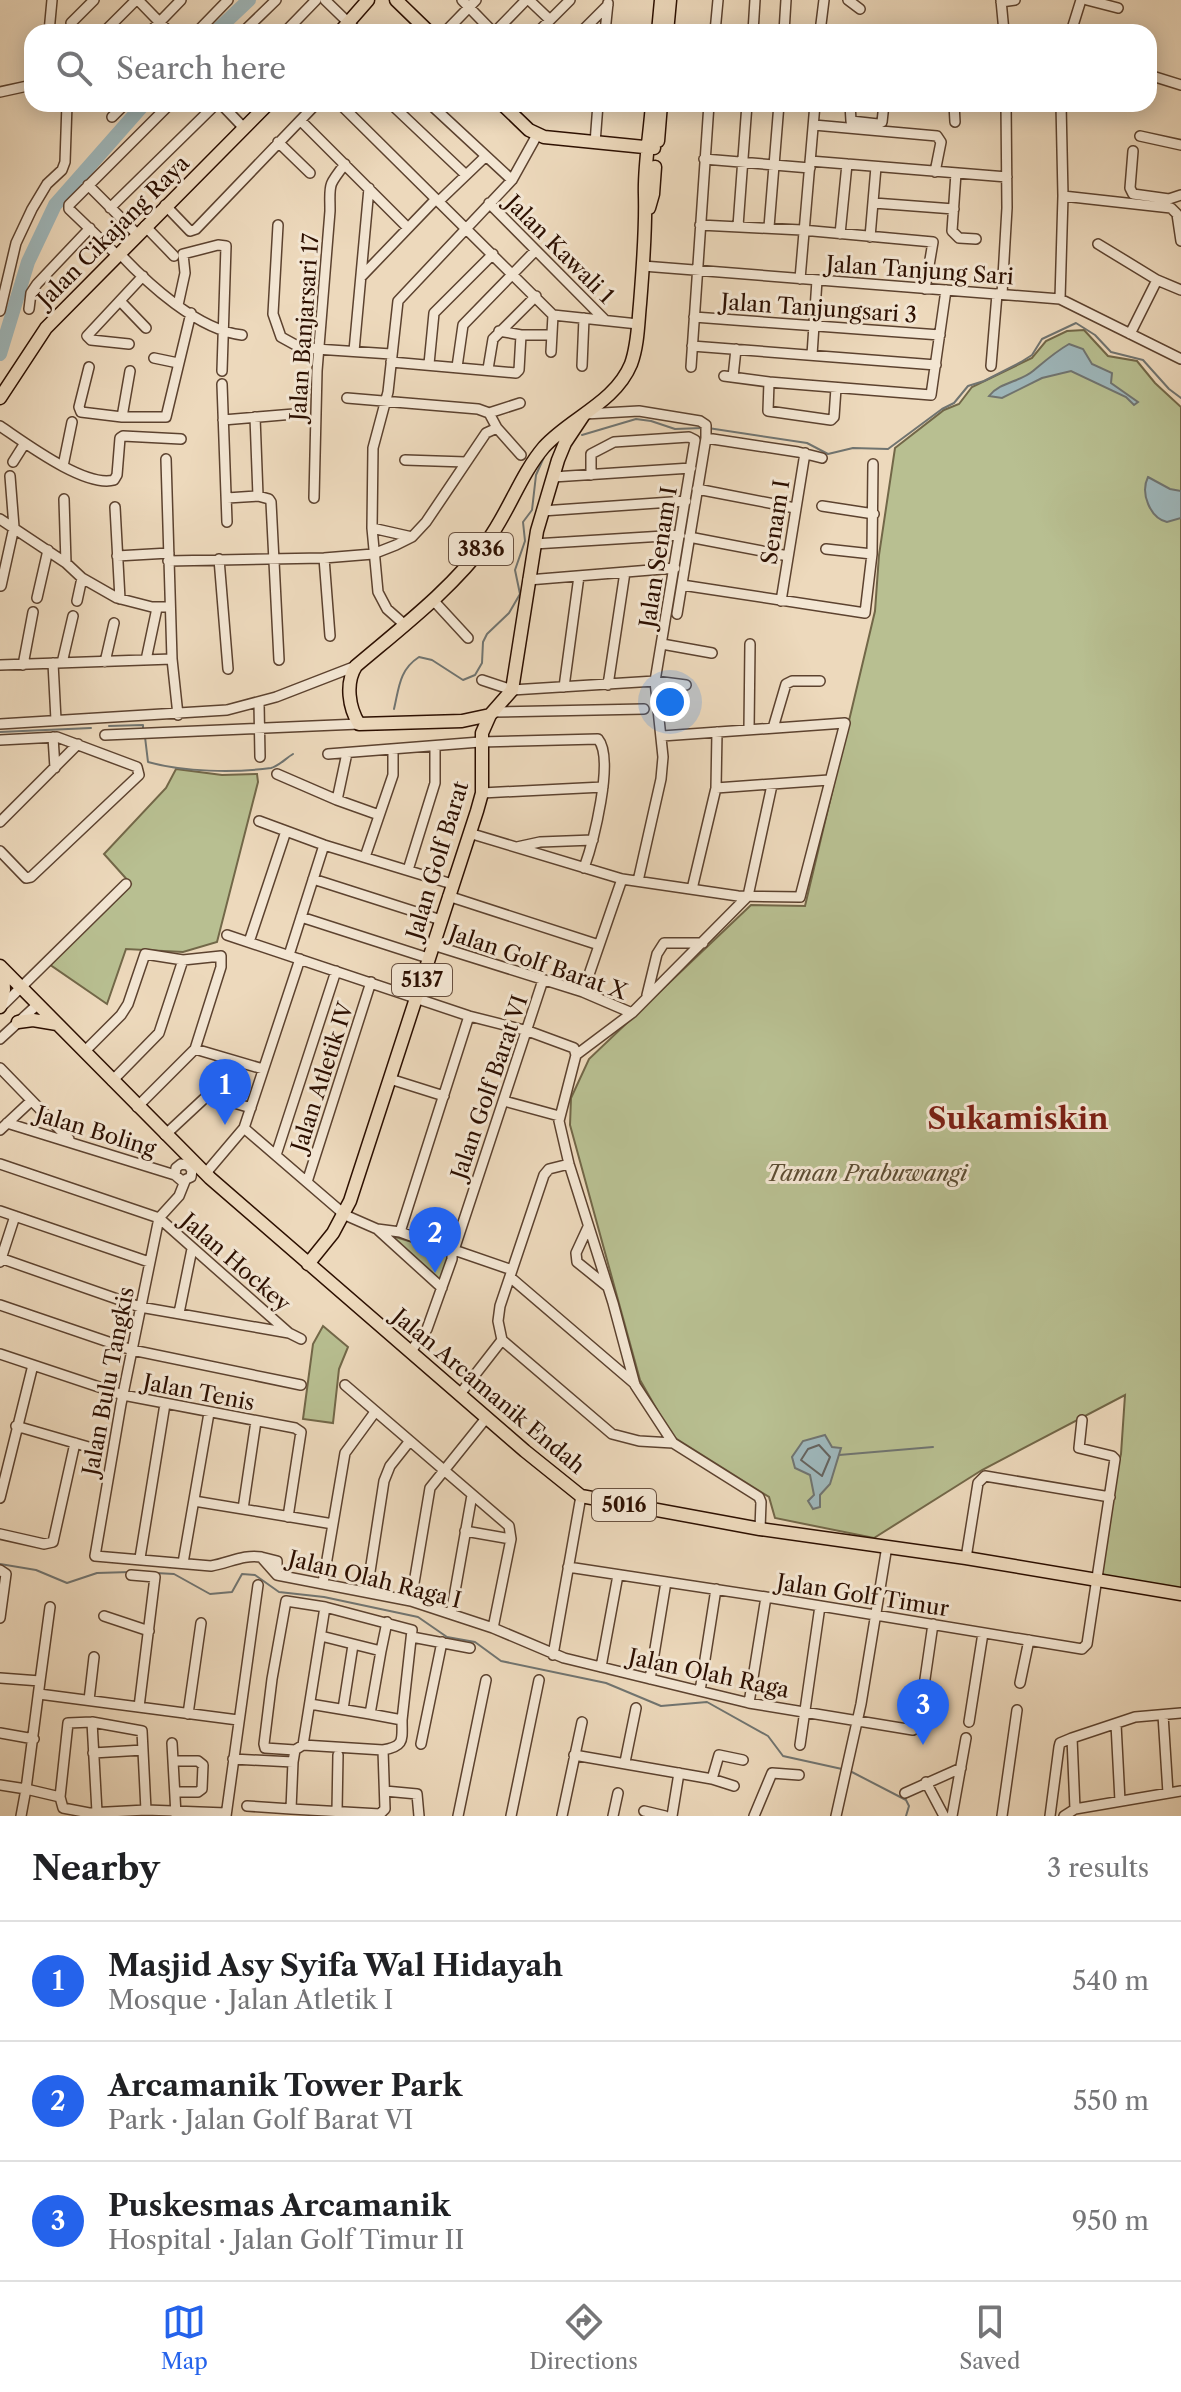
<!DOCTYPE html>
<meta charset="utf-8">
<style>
:root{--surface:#fff;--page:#f6f6f6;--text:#202124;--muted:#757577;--line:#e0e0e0;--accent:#2563eb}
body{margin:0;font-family:"Libre Caslon Text",serif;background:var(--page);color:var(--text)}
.you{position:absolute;left:670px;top:702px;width:28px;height:28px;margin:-20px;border:6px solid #fff;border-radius:50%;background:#1a73e8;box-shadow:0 0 0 12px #1a73e833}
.badge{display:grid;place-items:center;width:52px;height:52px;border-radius:50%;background:var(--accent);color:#fff;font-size:26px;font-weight:700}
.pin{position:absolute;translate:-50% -66px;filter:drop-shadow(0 2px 4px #0008)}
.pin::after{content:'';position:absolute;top:42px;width:28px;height:24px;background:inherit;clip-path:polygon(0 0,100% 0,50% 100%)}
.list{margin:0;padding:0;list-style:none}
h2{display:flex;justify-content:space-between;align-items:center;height:104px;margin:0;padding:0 32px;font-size:34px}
h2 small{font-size:26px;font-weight:400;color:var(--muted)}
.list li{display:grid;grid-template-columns:52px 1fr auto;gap:24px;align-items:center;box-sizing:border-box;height:120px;padding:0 32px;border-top:2px solid var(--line)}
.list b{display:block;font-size:30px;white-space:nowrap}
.list p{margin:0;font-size:26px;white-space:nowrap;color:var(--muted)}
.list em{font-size:26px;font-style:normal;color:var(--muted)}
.icon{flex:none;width:44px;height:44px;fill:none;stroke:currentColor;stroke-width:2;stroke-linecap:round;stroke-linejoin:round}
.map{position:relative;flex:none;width:1181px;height:1816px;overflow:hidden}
.search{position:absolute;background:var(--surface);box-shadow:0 4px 20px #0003;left:24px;right:24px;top:24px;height:88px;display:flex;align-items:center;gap:20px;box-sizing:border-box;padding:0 28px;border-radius:24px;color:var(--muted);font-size:30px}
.sheet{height:464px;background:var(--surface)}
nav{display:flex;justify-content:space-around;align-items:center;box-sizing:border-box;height:112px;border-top:2px solid var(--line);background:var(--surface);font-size:22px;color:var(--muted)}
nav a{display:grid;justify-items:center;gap:4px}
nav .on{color:var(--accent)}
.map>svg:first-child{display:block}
</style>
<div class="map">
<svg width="1181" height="1816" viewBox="0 0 1181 1816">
<rect width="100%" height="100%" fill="#edd9bc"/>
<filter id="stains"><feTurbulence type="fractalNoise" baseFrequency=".0025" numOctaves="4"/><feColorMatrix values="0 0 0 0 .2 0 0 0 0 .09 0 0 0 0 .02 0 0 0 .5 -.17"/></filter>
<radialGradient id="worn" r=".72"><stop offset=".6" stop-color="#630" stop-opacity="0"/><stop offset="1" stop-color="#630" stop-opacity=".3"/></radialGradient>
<path fill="#b8bf91" stroke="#726748" stroke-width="2" d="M1084,330L1108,356L1137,361L1155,383L1181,407V1591L1099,1577L1110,1497L1121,1454L1125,1395L982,1470L874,1538L775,1518L769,1497L672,1436L640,1380L570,1125L571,1098L589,1059L751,905L805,906L875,611L879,555L895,448L944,410L959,404L972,387L1032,358L1046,341L1067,331Z
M176,769L222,775L257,774L258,782L217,942L183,952L126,949L107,1004L49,964L131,884L104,854L166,788Z
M375,1231L453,1254L443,1291Z
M323,1326L348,1347L339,1369L333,1423L303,1419L313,1344Z"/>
<path fill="#9eb7bb" stroke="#707470" stroke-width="2" d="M1069,344L1083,349L1092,364L1112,373L1111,383L1138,402L1134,405L1126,397L1071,371L1042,378L1002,398L989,396C1000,382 1020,382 1033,371C1045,361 1055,352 1069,344Z
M1148,477L1170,489L1181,491V518L1167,522C1150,518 1140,493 1148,477Z
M825,1435L832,1447L841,1448L830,1484L820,1495V1507L813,1509L808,1501L814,1495L810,1475L795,1468L792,1457L803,1441Z"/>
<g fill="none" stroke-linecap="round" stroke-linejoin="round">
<path stroke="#65635e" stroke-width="2" d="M819,1445L830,1457L822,1476L801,1460L808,1449Z"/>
<path stroke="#707470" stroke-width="2" d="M708,428L807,443L828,454L853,448L888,449L942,409L954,403L968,386L984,381L1021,362L1032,355L1042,339L1076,323L1095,335L1111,352L1143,360L1169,389L1181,398
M582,435L636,419L651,421L675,429L702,428
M394,709C399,688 399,670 419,657L432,660L463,680L475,675L482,663L483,642L487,634L509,613L520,594L515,570L525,541L523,522L532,510L536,475L544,457
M109,726L143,725V728
M0,732L91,728
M145,737L148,762C183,772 235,773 271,768C279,766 286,758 293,754
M839,1455L933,1447
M0,1564L36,1570L67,1583L97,1573L130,1572
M156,1573L174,1574L210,1594L232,1592L242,1574L255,1575L279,1592L324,1597L418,1617L447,1637L475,1642L501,1661L606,1683L661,1706L707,1702L768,1736L783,1756L842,1769
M848,1770L906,1800L909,1806L906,1816"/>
<path stroke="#9eb7bb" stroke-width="14" d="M215,32L249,0
M0,354L28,262L55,205L144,104"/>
<g stroke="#5c422f" stroke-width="12">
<path id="minor" d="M138,0L169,32
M325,0L358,32
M462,0L493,32
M529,0L550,20
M848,0L860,9
M1001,0L1004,32
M1087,0L1118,8
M1001,2L1015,0
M71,23L94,0
M49,32L52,0
M104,32L136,0
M150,32L181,0
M197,32L228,0
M243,32L276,0
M285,32L316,0
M445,32L476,0
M495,32L526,0
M538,32L570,0
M581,32L608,5
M605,32L608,3
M715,32L718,0
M753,32L755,0
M784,32L786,0
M820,32L824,0
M1071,32L1081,0
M1149,75L1181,85
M0,92L32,85
M221,104L244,128
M340,104L553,315
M391,104L466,175
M430,104L512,180
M850,104L851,121L878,124L882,122L884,104
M954,104L955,122
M112,117L125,104
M301,121L408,228
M814,125L937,136L941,142L935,172
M1140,136L1181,145
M278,142L310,173
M595,143L598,104
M1133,151L1130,188L1133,194L1169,199L1181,195
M704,159L810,168
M810,161L1007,177
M956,173L952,231L959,238L976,239
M88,185L137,234
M1063,196L1171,208L1177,214L1181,241
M439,201L486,156
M489,203L605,320
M874,203L954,209
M165,205L190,231L196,229L316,104
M110,208L216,104
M278,225L273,314L281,337L301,348L391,354
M700,225L802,230L933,242L925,289
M145,226L174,256
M738,226L747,104
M769,227L779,104
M840,234L847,164
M870,237L876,167
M1098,244L1157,280L1181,290
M119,253C148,284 198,330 242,335
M117,255L69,209V205L170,104
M643,266L1060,299L1181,359
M361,277L436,199
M800,279L815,104
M1002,294L1007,208L1006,104
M1060,299L1063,196L1061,104
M121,302L146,328
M178,305L185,273L183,254L218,245L226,246L222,371
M29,309L31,293L37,284L90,228
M0,311L16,243L32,209L47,184L62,170L65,162L67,104
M553,315L638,324
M694,317L940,335
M499,331L521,335H552
M1130,334L1157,280
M129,344L91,340L87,336L143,276
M692,346L936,365
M354,351L369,188
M551,352L553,315
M812,355L817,280
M154,358L178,363
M391,362L516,373L519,370L521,335
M429,364L434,313L493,254
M582,366L584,318
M991,366L997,294
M89,367L79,407L81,412L122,417H166L191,313
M457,367L463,325L535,251
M691,367L709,104
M488,369L493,339L536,296
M724,376L769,382
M733,377L736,349
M222,384L227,522
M836,388L834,417L831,420L768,411L769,382L931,395L946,290
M347,398L478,409L489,413L497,428L521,455
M489,413L520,403
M585,414L639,411L700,421L706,425V438L677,614
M122,417L130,371
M255,417L258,496
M223,420L294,414
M0,426C24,442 85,488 114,480L117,475L120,438L123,436L181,439
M706,438L798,452L822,458
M166,459L172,659L178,715
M405,460L466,462
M13,462L25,443
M63,466L72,422
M591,475V454L614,442L689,437L695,440L655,681L663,757L661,779L638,881
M553,477L691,468
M697,489L795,508
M227,498L258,496L269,499L271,502L279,660
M314,498L317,371L330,211C330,184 327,187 345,164
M64,499L66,563
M822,506L874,514
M115,507L120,599
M542,511L686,501
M0,519L66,563L82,578L117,598L152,607H170
M372,528L412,537
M689,537L788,556
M534,544L680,535
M826,549L872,554
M117,556L169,553
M324,558L330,636
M219,559L228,669
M168,561L324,558L373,554L396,545L412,537L426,522L486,433L497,428
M528,580L675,568
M682,585L865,613L872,554L873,464
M1,586L14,527L10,476
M37,598L48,550
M433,600L468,638
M77,601L82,578
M781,601L805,453
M405,625L387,609L378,592L372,528L373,448L388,392L398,301L512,180L537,135
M662,644L712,653
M146,660L157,608
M105,662L114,623
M53,663L56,720
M62,663L73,616
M0,665L172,659
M23,665L33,612
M482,680L512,690L655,681L686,685
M608,685L625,572
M564,687L579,576
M259,703L260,757
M493,712L644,709
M0,724L227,710L276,697L356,666
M773,728L786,684L792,681H820
M749,729L750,644
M105,735L359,724
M53,737L55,768
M0,740L57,737L137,767L139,775L31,877L26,878L0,851
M328,754L480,742L598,739C615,759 593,843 584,868
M277,774L337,800L379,815
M716,788L829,780
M482,793L603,787
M337,800L347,753
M259,821L324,845L452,884
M0,822L78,744
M469,833L622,879L738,896L800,897L845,723L662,736
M517,847L540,842L593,840
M365,857L393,775V750
M408,870L435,783V746
M313,879L441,920
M692,889L716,788L717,732
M448,896L599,945
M301,917L428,958
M227,935L469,1016L528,1031L574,1048L576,1055
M249,942L286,831
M433,945L583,992L632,1013
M289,955L324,845
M583,992L622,879
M647,995L657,954L664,943H703
M0,1008L126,884
M0,1039L37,1005
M195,1049L263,1069
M84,1052L121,1015L128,1004L145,954L183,960L221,956V967L195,1049L137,1107
M576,1055L559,1121L569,1164L613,1303L635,1385L673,1443L759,1497L761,1502L760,1529
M576,1055L632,1013L748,896L772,785
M0,1068L69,1139
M390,1079L444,1096
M112,1081L159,1033L183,960
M504,1101L559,1116
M7,1123L175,1175L182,1181L191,1177L192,1170L188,1165L181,1164L176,1168L175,1175
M244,1128L345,1215L377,1229L400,1232L452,1251V1259L427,1329L411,1351
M0,1130L31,1101
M165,1135L208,1095L251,1108
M276,1155L336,971
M0,1164L159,1218L289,1333L140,1307L0,1258
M205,1174L244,1128L300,959
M185,1181L179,1196L159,1218L121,1404L95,1556L211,1566C229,1563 244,1554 261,1557L277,1575L411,1601L493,1628L564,1658L749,1703L913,1730L918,1727L933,1624
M307,1182L371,982
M0,1211L149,1262
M588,1227L576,1253L577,1262L608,1287
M377,1229L442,1288
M400,1232L469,1016
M454,1250L543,980
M454,1250L512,1270
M0,1262L15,1216
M510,1277L635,1384
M0,1305L132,1350L301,1385
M179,1313L192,1249
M289,1333L301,1339
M502,1340L612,1434L639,1441L673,1443
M502,1340L498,1321L500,1306L544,1175L549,1169L569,1164
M0,1354L123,1395L295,1428L301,1432L288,1517
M345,1385L509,1526L511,1539L493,1628
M460,1394L502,1340
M16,1426L92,1448
M0,1498L33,1365
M194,1501L333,1524
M243,1509L256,1421
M465,1531L511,1539
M0,1534L44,1544L53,1542L75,1443
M261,1557L277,1561V1575
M140,1558L165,1404
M966,1558L978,1483L985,1476L1110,1497
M183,1563L209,1413
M568,1567L766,1597L1082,1649L1087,1644L1115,1459L1112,1456L1079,1448L1082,1420
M0,1570L6,1574L0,1618
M131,1575L155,1577L139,1707
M323,1583L345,1453L375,1412
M367,1591L384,1481L390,1466L409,1442
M411,1601L430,1488L487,1417
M451,1614L472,1495
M104,1616L149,1631
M412,1637L470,1648
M381,1651L387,1622
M553,1655L581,1496
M601,1667L618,1575
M0,1678L40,1681L26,1789L0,1785
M650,1679L666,1582
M40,1681L50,1607
M1020,1683L1029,1640
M700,1691L716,1589
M39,1694L238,1720
M89,1700L94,1657
M749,1703L766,1597
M310,1704L370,1714L381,1651L321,1636
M343,1709L353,1645
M188,1714L201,1623
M1163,1715L1168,1793
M92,1722L97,1812
M969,1722L983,1633
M1116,1724L1120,1801
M0,1733L34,1739
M172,1743L176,1815
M421,1744L442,1642
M303,1745L325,1607
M800,1745L820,1606
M295,1750L265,1748L264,1744L272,1679L286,1601L325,1607L412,1630L402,1720L370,1714
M383,1750C405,1746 402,1740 402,1720
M93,1753L143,1750
M574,1755L712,1779L719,1755L743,1760
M233,1759L293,1762L291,1809L247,1806
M173,1761H198L203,1765L202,1789L198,1792H175
M625,1762L636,1708
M712,1779L734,1786
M926,1782L944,1816
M385,1791L417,1794L419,1816
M905,1793L961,1768
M291,1809L380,1814L385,1809L383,1750L303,1745L295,1750L293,1762
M1075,1809L1181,1791
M146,1810L142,1731L92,1722L68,1723L60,1797L63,1808L89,1813L146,1810L226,1813
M337,1811L338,1755
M644,1811L665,1816
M21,1816L26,1789L60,1797
M226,1816L258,1585
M458,1816L486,1680
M511,1816L539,1680
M562,1816L582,1722
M613,1816L618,1793
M672,1816L679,1773
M754,1816L772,1773L799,1775
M836,1816L861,1704L887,1546
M952,1816L966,1738
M1002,1816L1017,1710
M1050,1816L1059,1747L1060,1743L1072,1738
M1064,1816L1075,1809L1072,1738L1135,1717L1181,1713"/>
</g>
<g stroke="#2c0f00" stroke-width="15">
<path id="major" d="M396,0L429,32
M340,32L368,0
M658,32L661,0
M667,32L670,0
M502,104L529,130L544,137L654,148
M658,141L661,104
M649,208L653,194L655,167
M0,398L46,328L268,104
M490,715L462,721L359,724C349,708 345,683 356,666C402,627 452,589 488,540C509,511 521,474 544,447C570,418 615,403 631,364C638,345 638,324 640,304C643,267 646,231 645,195C644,165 650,134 652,104
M0,966L210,1178L525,1451L581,1496L760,1529L966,1558L1181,1594
M0,1007L4,990L3,969
M18,1022L33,1020L57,1024
M308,1264L333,1233L350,1201L477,811L482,793V733L490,715L512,690L537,531L558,460L565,443L583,416"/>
</g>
<use href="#minor" stroke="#f3e6d3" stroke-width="9"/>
<use href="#major" stroke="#edd9bc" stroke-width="12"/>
</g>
<g text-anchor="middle" stroke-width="6" stroke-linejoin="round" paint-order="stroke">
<g fill="#f3e6d3" stroke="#68503f" stroke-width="2">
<rect x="449" y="533" width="64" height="32" rx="6"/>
<rect x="392" y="964" width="60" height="32" rx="6"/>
<rect x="592" y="1489" width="64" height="32" rx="6"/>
</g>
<g font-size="20" font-weight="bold" fill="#2c0f00">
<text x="481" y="556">3836</text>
<text x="422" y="987">5137</text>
<text x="624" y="1512">5016</text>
</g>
<g font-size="22" fill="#2c0f00" stroke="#f3e6d3">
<text transform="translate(113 231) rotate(-45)" y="8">Jalan Cikajang Raya</text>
<text transform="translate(560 249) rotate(45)" y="8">Jalan Kawali 1</text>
<text transform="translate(920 270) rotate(4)" y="8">Jalan Tanjung Sari</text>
<text transform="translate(819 308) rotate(4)" y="8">Jalan Tanjungsari 3</text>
<text transform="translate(304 327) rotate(-86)" y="8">Jalan Banjarsari 17</text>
<text transform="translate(775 522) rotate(-81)" y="8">Senam I</text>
<text transform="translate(658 557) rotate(-81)" y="8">Jalan Senam I</text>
<text transform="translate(437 860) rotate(-73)" y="8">Jalan Golf Barat</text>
<text transform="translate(538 962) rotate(19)" y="8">Jalan Golf Barat X</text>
<text transform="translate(322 1077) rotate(-72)" y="8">Jalan Atletik IV</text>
<text transform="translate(489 1087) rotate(-71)" y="8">Jalan Golf Barat VI</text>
<text transform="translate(96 1131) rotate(17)" y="8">Jalan Boling</text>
<text transform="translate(236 1262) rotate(41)" y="8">Jalan Hockey</text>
<text transform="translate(108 1381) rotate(-79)" y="8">Jalan Bulu Tangkis</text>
<text transform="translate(489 1391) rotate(40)" y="8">Jalan Arcamanik Endah</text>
<text transform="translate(199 1392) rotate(11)" y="8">Jalan Tenis</text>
<text transform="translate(375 1579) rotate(14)" y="8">Jalan Olah Raga I</text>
<text transform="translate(863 1595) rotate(9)" y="8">Jalan Golf Timur</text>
<text transform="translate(709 1673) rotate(12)" y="8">Jalan Olah Raga</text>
</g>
<g font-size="22" font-style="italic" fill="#5d4d33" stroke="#f3e6d3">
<text x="867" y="1181">Taman Prabuwangi</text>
</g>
<g font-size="30" font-weight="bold" fill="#7a1f14" stroke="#f3e6d3">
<text x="1018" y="1129">Sukamiskin</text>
</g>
</g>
<rect width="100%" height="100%" filter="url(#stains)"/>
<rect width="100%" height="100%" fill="url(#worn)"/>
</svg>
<div class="you"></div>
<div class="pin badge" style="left:225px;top:1125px">1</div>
<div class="pin badge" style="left:435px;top:1273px">2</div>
<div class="pin badge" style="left:923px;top:1745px">3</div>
<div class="search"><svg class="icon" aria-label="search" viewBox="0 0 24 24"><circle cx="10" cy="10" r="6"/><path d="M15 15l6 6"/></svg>Search here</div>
</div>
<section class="sheet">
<h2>Nearby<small>3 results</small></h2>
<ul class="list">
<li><span class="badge">1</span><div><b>Masjid Asy Syifa Wal Hidayah</b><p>Mosque · Jalan Atletik I</p></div><em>540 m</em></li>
<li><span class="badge">2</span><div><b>Arcamanik Tower Park</b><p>Park · Jalan Golf Barat VI</p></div><em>550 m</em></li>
<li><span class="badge">3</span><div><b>Puskesmas Arcamanik</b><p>Hospital · Jalan Golf Timur II</p></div><em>950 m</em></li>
</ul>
</section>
<nav>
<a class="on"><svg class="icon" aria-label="map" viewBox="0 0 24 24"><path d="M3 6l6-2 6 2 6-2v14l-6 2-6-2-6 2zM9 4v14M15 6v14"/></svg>Map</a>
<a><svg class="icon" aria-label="directions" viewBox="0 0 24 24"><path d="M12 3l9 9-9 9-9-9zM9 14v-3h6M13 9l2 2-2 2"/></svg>Directions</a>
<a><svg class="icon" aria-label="saved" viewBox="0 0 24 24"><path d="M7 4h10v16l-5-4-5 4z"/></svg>Saved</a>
</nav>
